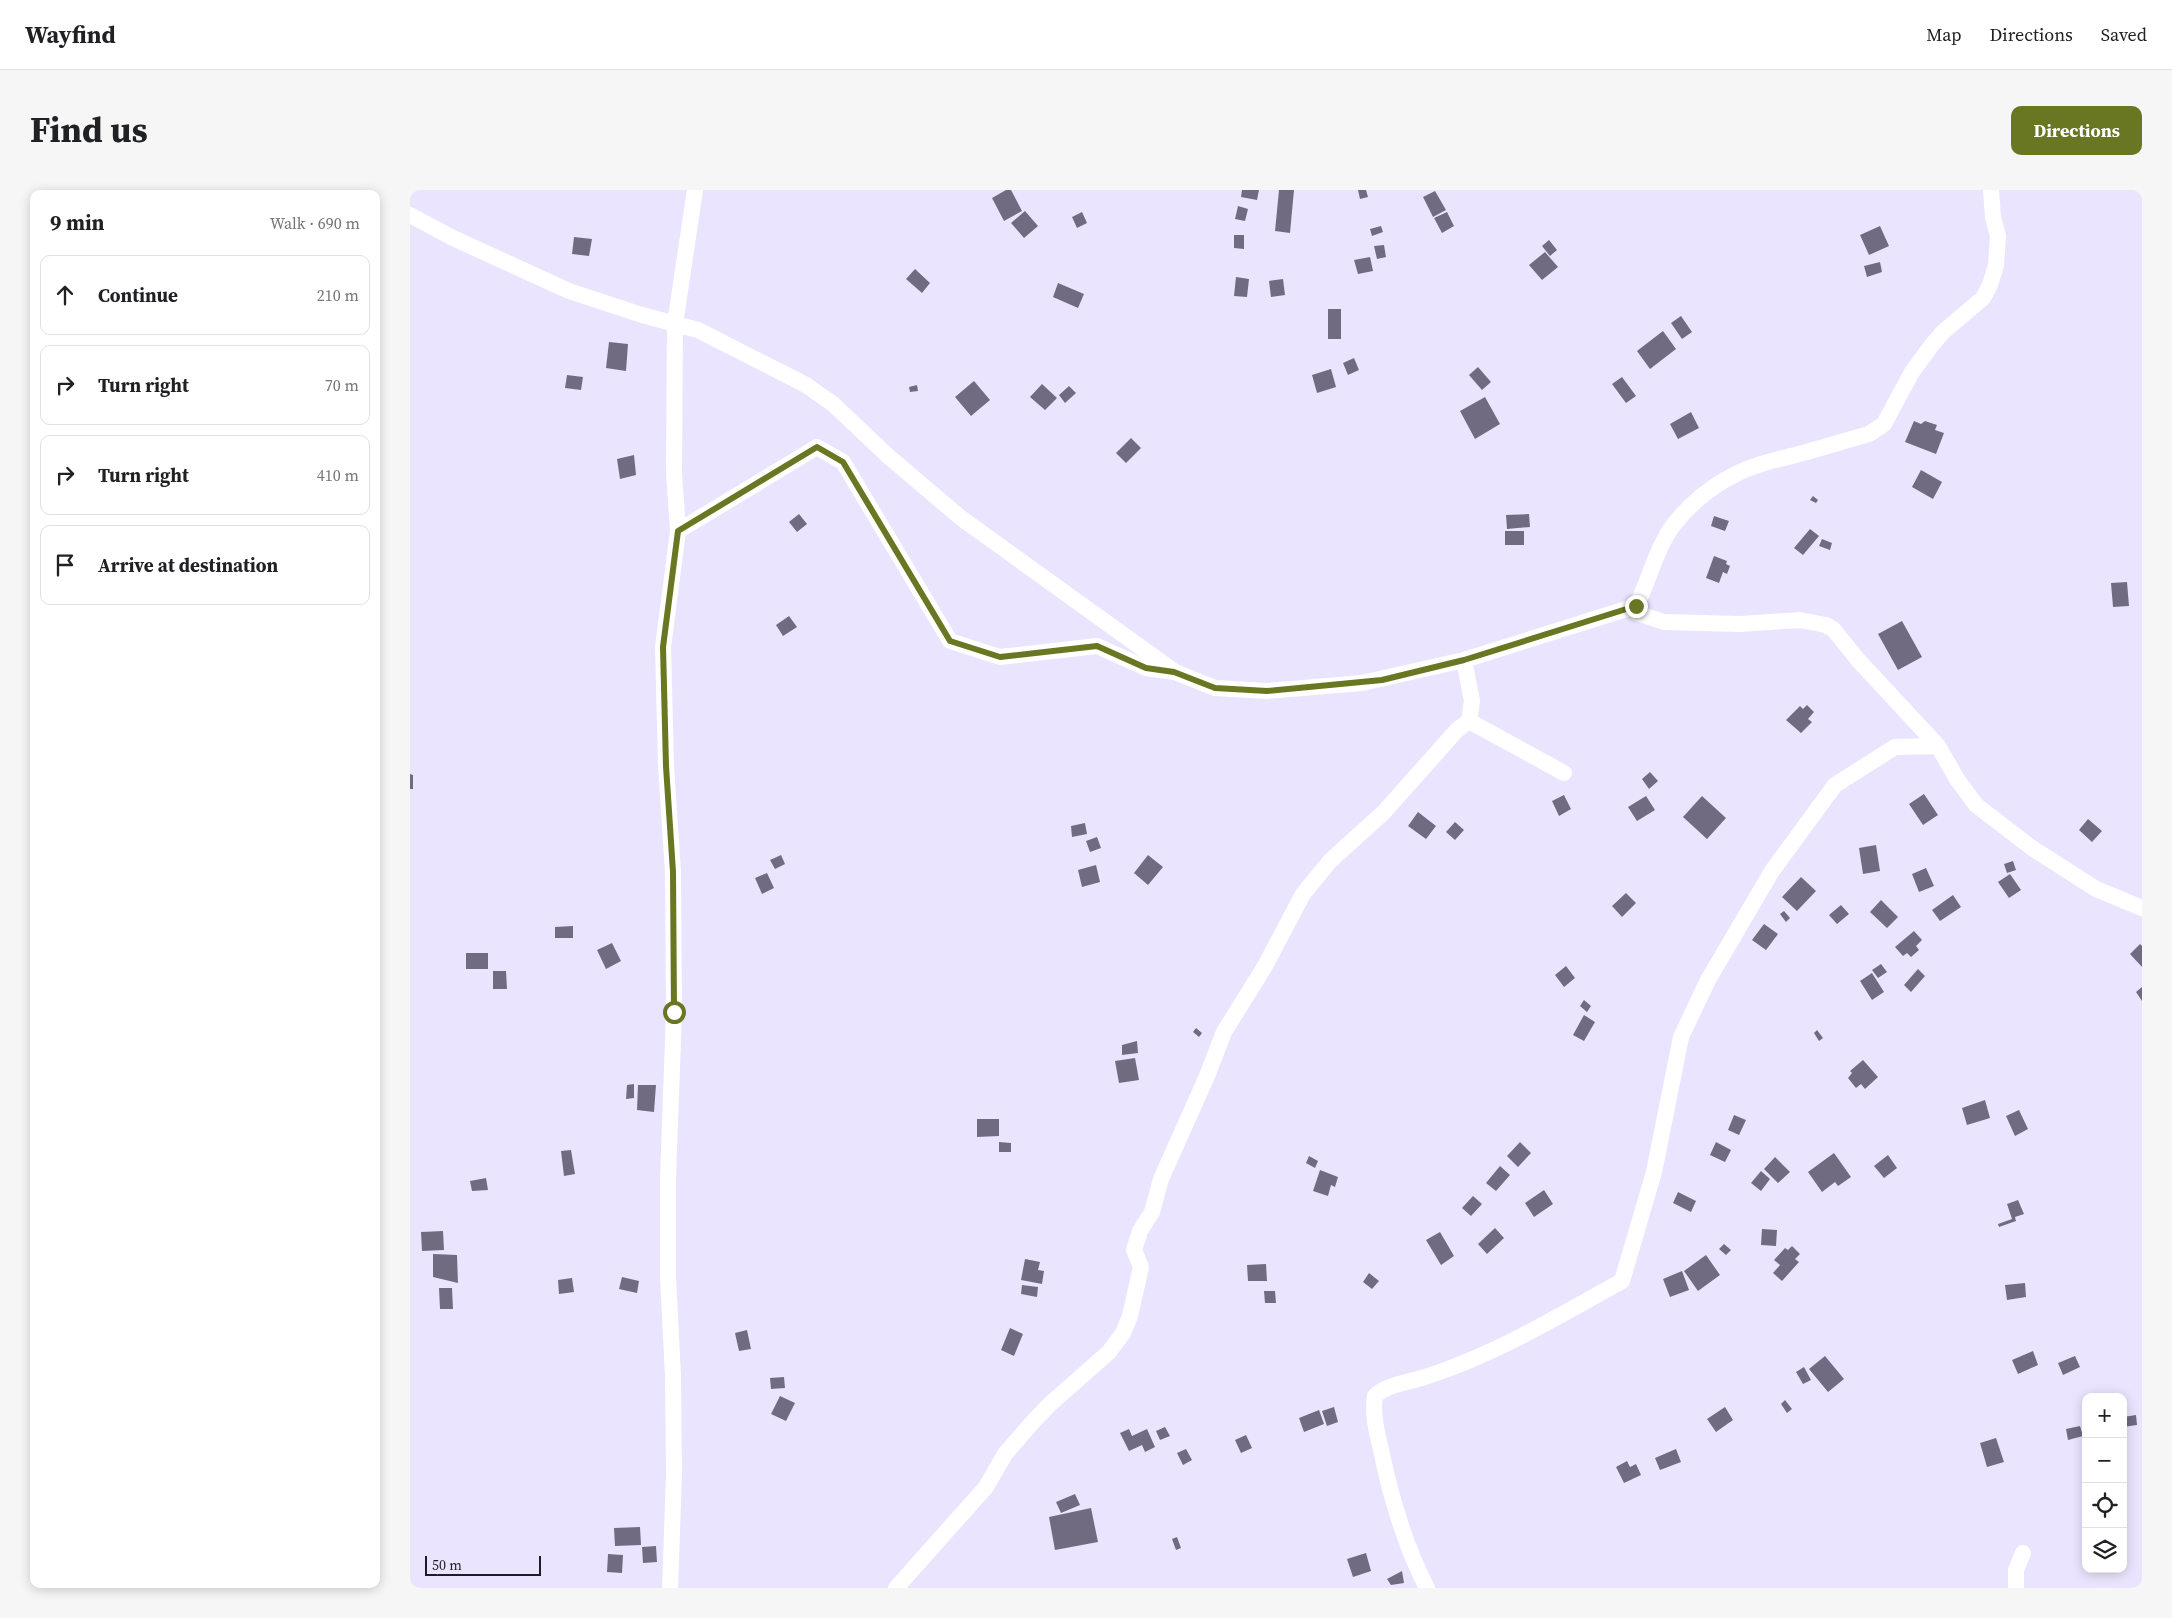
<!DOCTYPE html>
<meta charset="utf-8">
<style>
:root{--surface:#fff;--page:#f6f6f6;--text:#202124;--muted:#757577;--line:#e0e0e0;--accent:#697622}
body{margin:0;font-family:"Source Serif 4",serif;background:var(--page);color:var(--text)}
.controls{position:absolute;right:15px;bottom:15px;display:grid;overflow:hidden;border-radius:10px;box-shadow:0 2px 12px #0003}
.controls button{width:45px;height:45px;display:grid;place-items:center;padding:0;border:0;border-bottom:1px solid var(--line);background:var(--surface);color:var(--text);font:25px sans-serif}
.scale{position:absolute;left:15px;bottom:12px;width:116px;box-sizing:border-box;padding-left:5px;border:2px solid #1f1c25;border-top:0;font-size:14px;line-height:18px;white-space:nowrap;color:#1f1c25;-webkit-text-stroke:4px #ebe4fe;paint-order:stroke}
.stop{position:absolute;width:15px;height:15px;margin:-11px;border:4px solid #697622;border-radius:50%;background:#fff}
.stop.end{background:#697622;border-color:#fff;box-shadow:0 1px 5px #0008}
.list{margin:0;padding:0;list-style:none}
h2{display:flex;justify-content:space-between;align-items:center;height:65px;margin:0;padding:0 20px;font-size:21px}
h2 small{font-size:16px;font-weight:400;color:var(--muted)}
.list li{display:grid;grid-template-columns:32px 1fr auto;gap:15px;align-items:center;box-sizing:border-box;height:80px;margin:0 10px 10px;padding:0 10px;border:1px solid var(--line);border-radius:10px}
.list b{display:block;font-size:19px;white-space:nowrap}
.list em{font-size:16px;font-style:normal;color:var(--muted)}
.icon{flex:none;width:28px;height:28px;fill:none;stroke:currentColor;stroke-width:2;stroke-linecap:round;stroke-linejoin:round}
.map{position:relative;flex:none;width:1732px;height:1398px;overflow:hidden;border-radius:10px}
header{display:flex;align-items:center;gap:30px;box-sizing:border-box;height:70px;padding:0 25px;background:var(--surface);border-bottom:1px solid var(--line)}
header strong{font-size:24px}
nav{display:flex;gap:28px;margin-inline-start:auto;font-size:18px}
.intro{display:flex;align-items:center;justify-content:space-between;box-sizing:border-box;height:120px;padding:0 30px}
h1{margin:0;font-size:35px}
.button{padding:12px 22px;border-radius:10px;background:var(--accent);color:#fff;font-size:18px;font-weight:700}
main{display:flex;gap:30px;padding:0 30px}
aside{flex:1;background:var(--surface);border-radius:10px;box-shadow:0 2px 12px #0003}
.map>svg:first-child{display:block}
</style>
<header>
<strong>Wayfind</strong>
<nav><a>Map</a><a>Directions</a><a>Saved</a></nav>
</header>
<div class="intro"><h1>Find us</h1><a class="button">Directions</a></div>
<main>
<aside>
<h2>9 min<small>Walk · 690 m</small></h2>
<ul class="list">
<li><svg class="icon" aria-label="ahead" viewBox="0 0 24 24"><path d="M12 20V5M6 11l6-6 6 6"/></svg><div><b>Continue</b></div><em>210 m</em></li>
<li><svg class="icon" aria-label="right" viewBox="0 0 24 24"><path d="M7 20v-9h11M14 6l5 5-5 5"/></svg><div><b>Turn right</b></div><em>70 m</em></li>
<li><svg class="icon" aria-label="right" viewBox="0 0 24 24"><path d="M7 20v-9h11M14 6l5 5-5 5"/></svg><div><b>Turn right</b></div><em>410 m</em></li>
<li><svg class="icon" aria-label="arrive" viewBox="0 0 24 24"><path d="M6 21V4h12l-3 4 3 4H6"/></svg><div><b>Arrive at destination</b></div></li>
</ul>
</aside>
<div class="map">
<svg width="1732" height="1398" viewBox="0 0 1732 1398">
<rect width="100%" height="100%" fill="#ebe4fe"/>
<path fill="#716b82" d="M596,0H601L612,21L594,31L582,8Z
M832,0H849L847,10L831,7Z
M869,0H884L880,43L865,41Z
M948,0H956L958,7L950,9Z
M1025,1L1036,20L1023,27L1013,7Z
M828,16L838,19L835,31L825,29Z
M615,21L628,36L614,48L601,33Z
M672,22L677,33L667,38L662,27Z
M1037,22L1044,36L1032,43L1024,28Z
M971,36L973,42L962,46L960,39Z
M1470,36L1479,56L1459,65L1450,45Z
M824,45H834V59L824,58Z
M164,47L182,49L179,66L162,64Z
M1139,50L1147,60L1140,66L1132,56Z
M974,55L976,67L967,69L964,56Z
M1135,62L1148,77L1132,90L1119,75Z
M960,67L963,81L948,84L944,70Z
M1470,72L1472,82L1457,87L1454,76Z
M505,79L520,93L512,103L496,89Z
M826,87L839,89L837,107L824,106Z
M873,89L875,105L861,107L859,91Z
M648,93L674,104L668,118L643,107Z
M918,119H931V149H918Z
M1271,126L1282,142L1272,149L1261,133Z
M1253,141L1266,159L1240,179L1227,161Z
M199,152L218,154L216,181L196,178Z
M944,168L949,180L938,185L933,173Z
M1068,177L1081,192L1072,200L1059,185Z
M921,179L926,197L907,203L902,185Z
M157,185L173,187L171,200L155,198Z
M1212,187L1226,206L1216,213L1202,194Z
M564,191L580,210L561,226L545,207Z
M632,194L647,208L635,220L620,207Z
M507,195L508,201L500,202L499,197Z
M659,196L666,203L655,213L649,205Z
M1075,207L1090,234L1065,249L1050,221Z
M1281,222L1289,238L1268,249L1260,234Z
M1504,231L1511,234L1515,231L1527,235L1525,240L1534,243L1526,264L1495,252Z
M721,248L731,258L716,273L706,263Z
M224,265L226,285L210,289L207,269Z
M1511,280L1532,292L1523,309L1502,297Z
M1403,306L1408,310L1406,313L1400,310Z
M389,324L397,334L387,342L379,332Z
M1119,324L1120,337L1097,339L1096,325Z
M1304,326L1319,331L1315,341L1301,336Z
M1400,339L1409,346L1393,365L1384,358Z
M1095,341H1114V355H1095Z
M1412,349L1422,353L1420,360L1409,356Z
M1304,366L1317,371L1316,374L1320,376L1317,384L1313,382L1309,393L1296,388Z
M1717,392L1719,416L1703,417L1701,393Z
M379,426L387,437L373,446L366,435Z
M1492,431L1512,467L1488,480L1468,444Z
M1397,515L1404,522L1398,529L1402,532L1391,543L1376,530L1390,516L1393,519Z
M1240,582L1248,591L1239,599L1232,589Z
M0,584L3,585V599H0Z
M1514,604L1528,625L1513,635L1499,614Z
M1154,605L1161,619L1149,626L1142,611Z
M1236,606L1245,620L1227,631L1218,617Z
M1292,606L1316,628L1297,649L1273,627Z
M1008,622L1026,636L1016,649L998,636Z
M1678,629L1692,641L1682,652L1669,640Z
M1045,632L1054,640L1045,650L1036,642Z
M675,633L677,644L662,647L661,636Z
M687,647L691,658L680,662L676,651Z
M1466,655L1470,681L1453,684L1449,658Z
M371,665L375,674L365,679L360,670Z
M738,665L753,677L738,695L724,683Z
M1603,671L1606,680L1597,683L1594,674Z
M686,675L690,692L672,697L668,680Z
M1516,678L1524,696L1509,702L1502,684Z
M357,683L364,698L352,704L345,688Z
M1600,684L1611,700L1599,708L1588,692Z
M1391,687L1406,701L1387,721L1372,707Z
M1216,703L1226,713L1212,727L1202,716Z
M1543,705L1551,717L1530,731L1522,720Z
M1471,710L1488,727L1477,738L1460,722Z
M1431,715L1439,724L1427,734L1419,725Z
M1374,721L1380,728L1376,732L1370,724Z
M1354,734L1368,744L1356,760L1342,750Z
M163,736V748H145V737Z
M1504,741L1512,750L1506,756L1509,760L1501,767L1497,763L1493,766L1485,757Z
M202,753L211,771L196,779L187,760Z
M1730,754L1732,756V777L1720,764Z
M56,763H78V779H56Z
M1471,774L1477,782L1468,788L1462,780Z
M1156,776L1165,788L1154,797L1145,785Z
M1508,779L1515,786L1501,802L1494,795Z
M83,781H96L97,799H83Z
M1462,783L1474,802L1462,810L1450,791Z
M1732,797V811L1726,802Z
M1174,810L1181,816L1177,822L1170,816Z
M1174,825L1185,832L1174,851L1163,845Z
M786,838L792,843L789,847L783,842Z
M1407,840L1413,848L1409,851L1404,843Z
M727,851L728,863L712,865V855Z
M725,868L729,890L709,893L705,871Z
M1453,870L1468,887L1455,899L1451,894L1446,898L1438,888L1442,883L1440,881Z
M224,894V908L216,909L217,895Z
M228,895H246L244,922L227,920Z
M1575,910L1580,928L1557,935L1552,918Z
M1609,920L1618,939L1605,946L1596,926Z
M1324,925L1336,930L1329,945L1318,940Z
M567,929H589V946L567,947Z
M589,952L601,953V962H589Z
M1110,952L1121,963L1108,977L1097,966Z
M1306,952L1321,960L1315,972L1300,965Z
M161,960L165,984L154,986L151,961Z
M1424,963L1441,987L1428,996L1425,992L1412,1002L1398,982Z
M1478,965L1487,978L1474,988L1464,976Z
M899,966L908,971L905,978L896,973Z
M1365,967L1380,982L1368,993L1354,979Z
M1090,976L1100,985L1086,1001L1076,993Z
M910,980L928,987L925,997L921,995L918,1006L903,1001Z
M1351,981L1360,989L1351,1001L1341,993Z
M76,988L78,1000L62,1001L60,991Z
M1134,1000L1143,1014L1124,1027L1115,1013Z
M1268,1002L1286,1011L1281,1022L1263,1013Z
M1063,1006L1072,1014L1061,1026L1052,1018Z
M1608,1010L1614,1024L1605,1027L1606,1031L1589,1037L1588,1034L1602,1029L1597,1014Z
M1085,1038L1094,1048L1077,1064L1068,1054Z
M1352,1039L1367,1040L1366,1056L1351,1055Z
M33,1041L34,1060L12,1061L11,1042Z
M1030,1042L1044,1066L1031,1075L1016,1050Z
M1314,1054L1321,1060L1316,1065L1309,1059Z
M1382,1056L1390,1064L1385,1069L1389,1072L1372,1091L1363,1083L1370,1075L1364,1070L1375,1058L1378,1060Z
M23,1064L47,1065L48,1093L23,1087Z
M1296,1065L1310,1085L1288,1101L1274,1081Z
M615,1069L630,1072L628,1080L634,1081L632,1094L611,1090Z
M856,1074L857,1091H838L837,1075Z
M1272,1081L1279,1100L1260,1107L1253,1089Z
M959,1083L969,1091L962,1099L953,1092Z
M212,1087L229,1091L227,1103L209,1099Z
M162,1088L164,1102L149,1104L148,1090Z
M1615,1093L1616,1107L1597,1110L1595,1095Z
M612,1095L628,1097L627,1107L611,1104Z
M29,1098H42L43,1119H30Z
M854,1101H865L866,1113H855Z
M600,1138L613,1144L604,1166L591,1160Z
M337,1140L341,1159L329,1161L325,1143Z
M1623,1161L1628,1175L1608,1184L1602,1170Z
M1415,1166L1434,1189L1418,1202L1399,1179Z
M1665,1166L1670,1177L1653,1185L1648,1173Z
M1394,1177L1401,1190L1393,1194L1386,1182Z
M374,1187L375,1198L361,1199L360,1188Z
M370,1206L385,1213L376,1231L361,1224Z
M1375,1210L1382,1219L1377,1223L1371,1214Z
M924,1217L928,1232L917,1236L912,1221Z
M1315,1217L1323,1230L1306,1242L1297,1229Z
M909,1220L914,1234L894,1242L889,1228Z
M1726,1225L1727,1235L1713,1237V1227Z
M1670,1236L1673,1246L1658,1250L1656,1239Z
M755,1237L760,1246L750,1250L746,1241Z
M719,1239L722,1246L737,1239L745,1257L735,1262L732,1255L719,1261L710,1243Z
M836,1245L842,1258L831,1263L825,1250Z
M1586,1248L1594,1272L1577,1277L1570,1253Z
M776,1259L782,1270L773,1275L767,1263Z
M1266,1259L1271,1272L1250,1280L1245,1268Z
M1217,1271L1220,1277L1226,1274L1231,1285L1214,1293L1206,1277Z
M665,1304L670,1315L651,1323L646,1312Z
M681,1318L688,1352L645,1360L639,1327Z
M230,1337L231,1355L205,1356L204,1338Z
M767,1347L771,1358L766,1360L762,1349Z
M246,1356L247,1372L233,1373L232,1357Z
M956,1363L961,1381L943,1387L937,1369Z
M198,1364L213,1365L212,1383L197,1382Z
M992,1381L994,1393L981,1395L977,1389Z"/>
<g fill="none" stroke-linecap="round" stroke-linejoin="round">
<path stroke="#fff" stroke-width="16" d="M0,25L43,48L159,101L232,125L288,140L396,195L423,214L478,266L551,328L765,482L805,498L857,501L952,493L1054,470
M268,341L407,257L433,272L540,451L590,467L687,456L736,478L763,482
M1226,416L1227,423L1254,432L1330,434L1390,430L1416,435L1423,439L1449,471L1528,556L1547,589L1566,615L1622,658L1686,699L1732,718
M1059,531L1154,583
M260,1398L264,1285L263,1186L258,1087V989L264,822L263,682L256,576L253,457L268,341L264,282L265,134L285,0
M486,1398L576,1297L595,1264L621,1234L640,1214L699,1162L713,1143L720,1126L731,1077L724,1060L730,1041L742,1022L751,989L797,886L814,842L855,776L893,704L920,671L974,622L1047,540L1059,531L1062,511L1054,470L1226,416C1240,389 1246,357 1265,333C1280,314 1302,296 1324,285C1345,274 1370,269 1393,263C1415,257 1437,250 1459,244L1474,234L1502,182L1521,156L1533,142L1573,108L1580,95L1586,75L1588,46L1583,27L1581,0
M1017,1398C994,1354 981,1308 971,1260C967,1243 962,1224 965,1206C976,1194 1002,1192 1018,1186C1086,1164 1149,1126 1212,1091L1244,982L1271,847L1298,790L1362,681L1425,595L1485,557L1528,556
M1606,1398V1380L1613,1363"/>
</g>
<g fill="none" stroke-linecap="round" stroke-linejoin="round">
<path stroke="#697622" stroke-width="6" d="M264,822L263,682L256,576L253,457L268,341L407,257L433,272L540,451L590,467L687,456L736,478L764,482L805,498L857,501L972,490L1054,470L1226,416"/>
</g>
</svg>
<div class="controls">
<button>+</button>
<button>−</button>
<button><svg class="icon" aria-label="locate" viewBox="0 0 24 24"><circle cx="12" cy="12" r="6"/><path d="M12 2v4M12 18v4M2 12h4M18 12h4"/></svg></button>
<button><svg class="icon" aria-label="layers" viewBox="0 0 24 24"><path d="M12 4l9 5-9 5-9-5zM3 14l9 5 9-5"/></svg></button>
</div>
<div class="scale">50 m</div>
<div class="stop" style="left:264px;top:822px"></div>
<div class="stop end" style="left:1226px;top:416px"></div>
</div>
</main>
